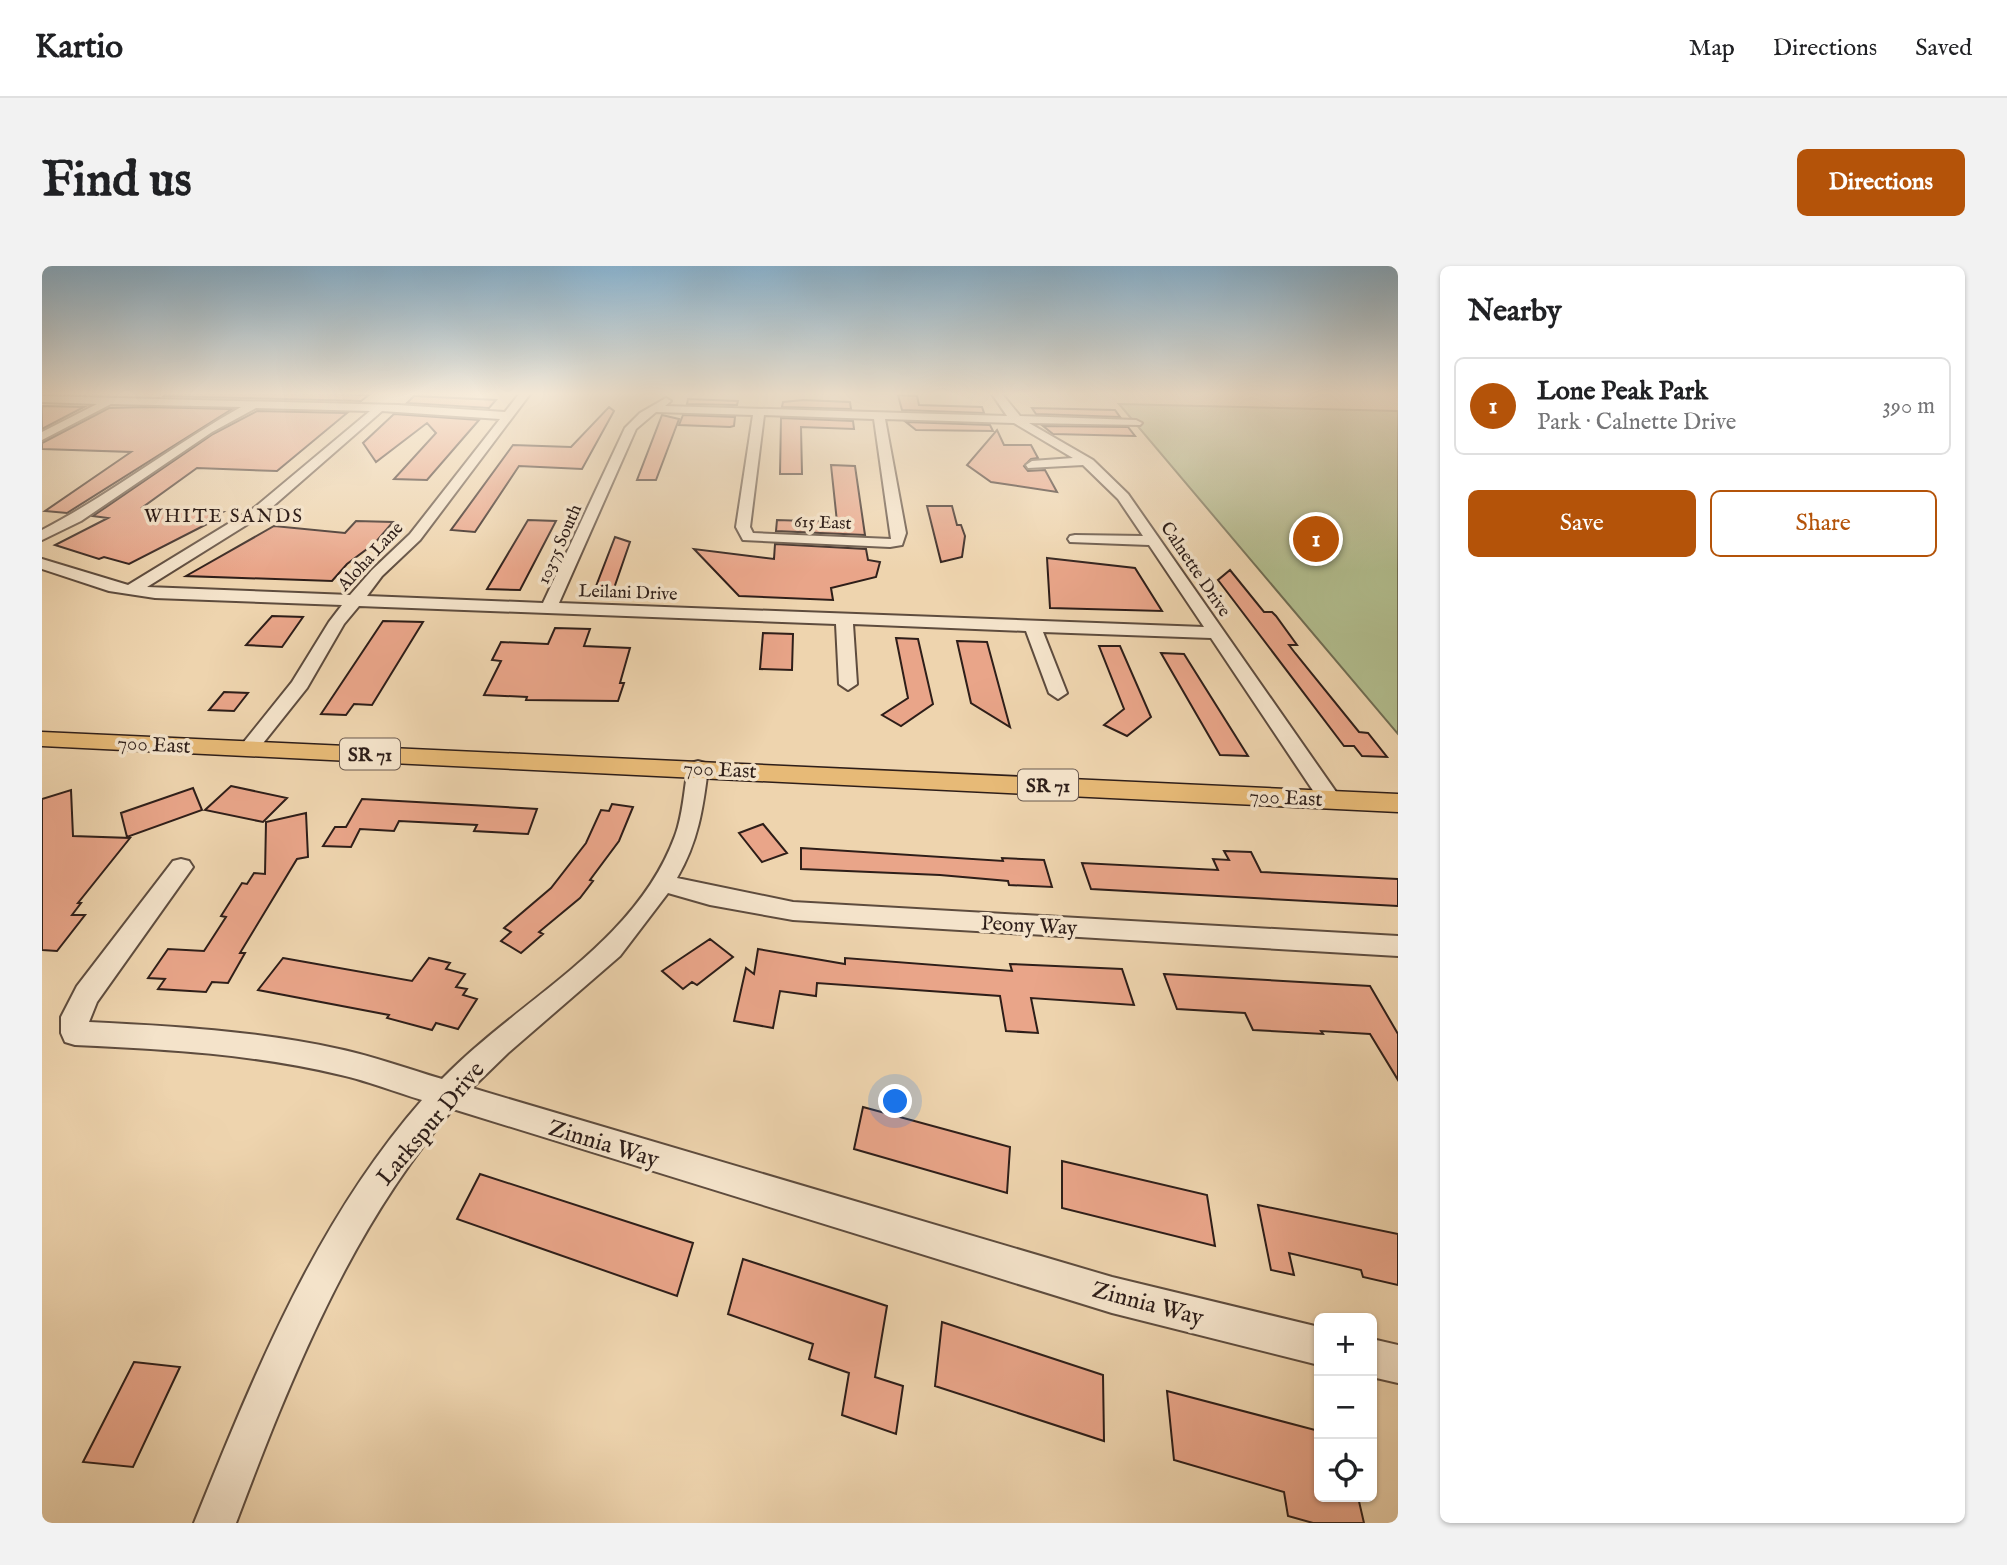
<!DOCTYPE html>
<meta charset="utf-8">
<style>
:root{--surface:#fff;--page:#f2f2f2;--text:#202124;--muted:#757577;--line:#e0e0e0;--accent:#b45309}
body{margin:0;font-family:"IM FELL English",serif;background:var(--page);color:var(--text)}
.controls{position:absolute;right:21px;bottom:21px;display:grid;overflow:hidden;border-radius:10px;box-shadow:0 2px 5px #0004}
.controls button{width:63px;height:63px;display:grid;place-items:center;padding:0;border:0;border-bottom:2px solid var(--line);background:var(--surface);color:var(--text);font:35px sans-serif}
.you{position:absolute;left:854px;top:836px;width:24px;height:24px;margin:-18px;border:5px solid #fff;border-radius:50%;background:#1a73e8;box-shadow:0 0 0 10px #1a73e833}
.badge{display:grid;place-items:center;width:46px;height:46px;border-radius:50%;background:var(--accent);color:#fff;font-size:23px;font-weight:700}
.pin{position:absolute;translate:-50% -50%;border:4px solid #fff;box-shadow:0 2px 7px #0006}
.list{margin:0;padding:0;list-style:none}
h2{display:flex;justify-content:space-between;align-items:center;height:91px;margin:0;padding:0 28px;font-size:30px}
h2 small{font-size:23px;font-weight:400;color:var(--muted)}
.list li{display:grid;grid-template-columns:46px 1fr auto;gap:21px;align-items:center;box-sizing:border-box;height:98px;margin:0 14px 14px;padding:0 14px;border:2px solid var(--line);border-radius:10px}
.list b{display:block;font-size:26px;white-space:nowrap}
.list p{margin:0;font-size:23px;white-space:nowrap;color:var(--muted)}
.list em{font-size:23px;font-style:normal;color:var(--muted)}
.actions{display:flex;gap:14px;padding:21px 28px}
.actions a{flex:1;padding:16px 0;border:2px solid var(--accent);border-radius:10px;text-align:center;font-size:24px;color:var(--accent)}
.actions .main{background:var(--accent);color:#fff}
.icon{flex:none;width:38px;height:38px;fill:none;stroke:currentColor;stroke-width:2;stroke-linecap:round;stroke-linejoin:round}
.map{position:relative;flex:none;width:1356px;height:1257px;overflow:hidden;border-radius:10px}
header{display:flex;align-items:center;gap:42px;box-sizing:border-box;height:98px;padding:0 35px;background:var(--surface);border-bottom:2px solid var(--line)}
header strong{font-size:33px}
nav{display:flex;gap:38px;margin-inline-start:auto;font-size:24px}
.intro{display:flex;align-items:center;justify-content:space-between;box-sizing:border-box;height:168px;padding:0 42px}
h1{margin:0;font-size:49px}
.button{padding:18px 32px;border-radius:10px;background:var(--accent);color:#fff;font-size:24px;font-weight:700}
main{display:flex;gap:42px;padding:0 42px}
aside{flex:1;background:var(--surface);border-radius:10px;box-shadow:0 2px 5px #0004}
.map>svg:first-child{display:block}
</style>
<header>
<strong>Kartio</strong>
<nav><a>Map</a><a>Directions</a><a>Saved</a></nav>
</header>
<div class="intro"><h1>Find us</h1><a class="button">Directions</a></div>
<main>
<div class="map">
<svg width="1356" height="1257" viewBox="0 0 1356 1257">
<rect width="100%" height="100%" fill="#eed4ae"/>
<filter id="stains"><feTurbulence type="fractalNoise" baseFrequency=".00286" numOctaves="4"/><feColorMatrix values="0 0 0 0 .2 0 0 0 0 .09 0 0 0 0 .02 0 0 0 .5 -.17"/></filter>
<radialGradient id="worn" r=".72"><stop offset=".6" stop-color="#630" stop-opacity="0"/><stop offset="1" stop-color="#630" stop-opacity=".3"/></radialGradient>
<path fill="#b2be8f" stroke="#706e54" stroke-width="2" d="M1077,138L1356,145V468Z"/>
<path fill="#e9a589" stroke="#2e1e19" stroke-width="2" d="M125,128H296L327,129L319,135L122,130Z
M856,129L875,130L877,139L940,141L942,147L860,144Z
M372,130L454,134L447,142L365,137Z
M646,133L696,135L695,139L645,138Z
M761,134L808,136L809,143L740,141L741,136Z
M0,140L42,141L0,163Z
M103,141L190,143L25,247L3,245L89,186L0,183V177L67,142Z
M567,141L572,145L540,203L477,200L433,266L409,264L471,179L529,181Z
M990,142L1073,144L1078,151L994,148Z
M215,145L305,147L235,205L155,202L101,241L181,246L165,255L169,256L87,298L62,291L57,293L13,279L66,252L51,250L171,168Z
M352,148L437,154L385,214L352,213L394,167L385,157L334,196L321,177Z
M620,149L637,153L614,214H595Z
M641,149L693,151L692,160L688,161L637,159Z
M739,152L811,155L812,163L759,161L760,208H738Z
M864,156L948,159L951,165L874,164Z
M1001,160L1086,161L1093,170L1011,168Z
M955,164L962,179H989L996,192L989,193L982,200L986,205L1003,204L1015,226L949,216L925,199Z
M789,199L813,200L823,269L734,265L735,254L795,256Z
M885,240H910L915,259H919L923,270L920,291L899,296Z
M486,254L514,255L478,324L445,323Z
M314,255L351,256L333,277L305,298L290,315L144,310L232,260L303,267Z
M573,271L588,276L570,328H551Z
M733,278L824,283L826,294L838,296L834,311L789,322L791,334L697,330L652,283L732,293Z
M1005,292L1093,302L1120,345L1008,342Z
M1188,304L1222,346H1230L1234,350L1255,379H1247L1253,387L1317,466L1326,467L1345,491L1320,490L1312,480H1302L1176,314Z
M230,350L261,351L240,381L204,379Z
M341,355L381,356L330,439L312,438L304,449L279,448Z
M513,362L548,363L542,380L588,382L578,417H582L576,435L484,434L485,431L442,429L459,395L450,394L459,376L506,378Z
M721,367L751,368L750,404L718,403Z
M854,372L876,373L891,438L859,460L840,449L866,432Z
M915,375L945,376L968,461L929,437Z
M1057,380H1078L1109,451L1085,470L1062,459L1082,443Z
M1119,387L1142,388L1206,490L1178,489Z
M182,426L206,427L192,445L167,444Z
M189,520L245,532L221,556L163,544Z
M151,522L160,544L85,571L79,547Z
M29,524L31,570L88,572L36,637H39L30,649H43L15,685L0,684V533Z
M320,533L429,539L495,543L486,568L432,565L435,559L357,555L352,565L318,563L309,581L281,580L293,561H304Z
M570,538L591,541L577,575L548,614L551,615L538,632L497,666L501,668L479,687L459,675L469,666L462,662L509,622L544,577L559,544L567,545Z
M264,547L266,591L255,593L198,687H203L186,717L170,716L164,726L116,723L123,713L106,712L126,683L162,685L184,651L179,650L200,617L205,618L212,607L223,608L224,556Z
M721,558L745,587L720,596L697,567Z
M759,582L961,595L960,592L1002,594L1010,621L967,619L966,615L898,609L759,603Z
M1182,585L1209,586L1219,606L1356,613V640L1049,623L1040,597L1176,604L1171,593L1187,594Z
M668,673L691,691L655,719L650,716L641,723L620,705Z
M716,683L803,698V692L970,705L968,698L1080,703L1092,739L989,732L996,767L964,765L958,730L775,717L774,730L738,725L731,762L692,755L704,702L712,708Z
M241,692L370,715L387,692L408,697L404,703L423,708L414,721L425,723L421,729L435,733L416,763L394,757L390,764L345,752L347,749L216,724Z
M1122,708L1328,720L1356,768V814L1328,768L1279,765L1281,768L1211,764L1203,747L1135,743Z
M821,841L968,881L965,927L812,883Z
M1020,895L1165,929L1173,980L1020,942Z
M438,908L651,977L635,1030L415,953Z
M1216,939L1356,968V1019L1321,1011L1319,1004L1247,987L1252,1009L1229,1004Z
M701,993L845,1040L833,1111L861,1120L854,1168L800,1149L807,1107L767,1093L771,1078L686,1048Z
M900,1056L1061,1109L1062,1175L893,1120Z
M92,1096L138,1101L91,1201L41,1196Z
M1125,1125L1277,1165V1231H1316L1322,1257H1271L1246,1250L1242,1226L1132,1194Z"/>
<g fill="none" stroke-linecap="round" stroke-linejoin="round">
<g stroke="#5e4c3e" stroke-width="4">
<path id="minor" d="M477,128H488L378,274L340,310L325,330L501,337L583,162L598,147L624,132L629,135L623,140L965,150L950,128H960L978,150L1094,154L1100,157L1098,159L987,157L1051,194L1086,228L1299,533L1296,538H1280L1169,372L1001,366L1025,427L1016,433L1007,427L984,365L811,358L815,418L806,424L797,418L794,358L317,340L302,358L265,422L214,486H200L197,482L250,416L287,356L300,339L113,332L67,325L0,303V293L86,319L212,242L328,145L214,142L170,166L39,255L0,274V264C69,228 131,179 199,141L69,138L0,174V166L55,138L0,136V130L356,139L463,146ZM340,145L458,153L368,268L330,304L308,329L105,321L222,248ZM614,146L711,149L694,261L701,274L848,281L860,279L864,267L843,153L972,157L1031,192L990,195L984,199L986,202L1041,199L1076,233L1101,270L1033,269L1028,270L1026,273L1028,276L1107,279L1162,361L517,337L594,163ZM722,149L832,153L849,273L711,267L708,261Z
M656,495L663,497L666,502C661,543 656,576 635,612L751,636L1356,670V690L751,654L668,639L626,627L578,690L466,787L430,822L1070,1011L1277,1061V1099L1070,1047L411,843C308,963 249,1111 194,1257H152C212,1109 273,956 380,834C353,826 326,815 299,809C213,788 121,783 33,779L23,776L19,767V751L35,720L131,595L139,593L147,595L151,601L55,736L47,756C130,760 215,765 297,783C331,790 366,803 400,813C476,734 593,679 633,570C641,549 642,524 646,502L649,497Z
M1330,1073L1356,1079V1117L1330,1111Z"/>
</g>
<g stroke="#2e1e19" stroke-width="3">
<path id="major" d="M0,466L1356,528V546L0,480Z"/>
</g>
<use href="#minor" fill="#f4e3ca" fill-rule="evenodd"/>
<use href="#major" fill="#e7ba77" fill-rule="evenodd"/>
</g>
<linearGradient id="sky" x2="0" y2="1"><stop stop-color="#89b5d3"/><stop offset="0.42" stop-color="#f7ecdb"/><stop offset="1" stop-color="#f7ecdb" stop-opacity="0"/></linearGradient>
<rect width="1356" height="304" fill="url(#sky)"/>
<g text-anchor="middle" stroke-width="7" stroke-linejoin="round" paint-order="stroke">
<g font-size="18" fill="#2e1e19" stroke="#f4e3ca">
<text transform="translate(781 256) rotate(2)" y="6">615 East</text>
<text transform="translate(517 278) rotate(-66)" y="6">10375 South</text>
<text transform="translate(328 290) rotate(-47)" y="6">Aloha Lane</text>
<text transform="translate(1154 303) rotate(56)" y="6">Calnette Drive</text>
<text transform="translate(586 326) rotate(2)" y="6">Leilani Drive</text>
</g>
<g font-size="19" letter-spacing="2" fill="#2e1e19" stroke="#f4e3ca">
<text x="182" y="256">WHITE SANDS</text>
</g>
<g fill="#f4e3ca" stroke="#69594e" stroke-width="2">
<rect x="298" y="472.5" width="60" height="31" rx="5"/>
<rect x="976" y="503.5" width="60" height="31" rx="5"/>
</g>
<g font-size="19" font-weight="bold" fill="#2e1e19">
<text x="328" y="495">SR 71</text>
<text x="1006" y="526">SR 71</text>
</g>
<g font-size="21" fill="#2e1e19" stroke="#f4e3ca">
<text transform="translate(112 478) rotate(3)" y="7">700 East</text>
<text transform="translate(678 503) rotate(3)" y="7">700 East</text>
<text transform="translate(1244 531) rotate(3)" y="7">700 East</text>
<text transform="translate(987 659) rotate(3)" y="7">Peony Way</text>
</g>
<g font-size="24" fill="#2e1e19" stroke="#f4e3ca">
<text transform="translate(388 857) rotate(-50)" y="8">Larkspur Drive</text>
<text transform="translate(562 877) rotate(17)" y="8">Zinnia Way</text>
<text transform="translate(1106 1037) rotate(15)" y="8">Zinnia Way</text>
</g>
</g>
<rect width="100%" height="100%" filter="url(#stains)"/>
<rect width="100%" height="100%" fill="url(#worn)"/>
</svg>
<div class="controls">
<button>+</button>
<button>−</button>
<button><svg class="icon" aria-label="locate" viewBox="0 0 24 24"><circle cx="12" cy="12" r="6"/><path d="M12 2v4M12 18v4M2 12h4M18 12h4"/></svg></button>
</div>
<div class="you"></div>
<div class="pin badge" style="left:1274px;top:273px">1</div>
</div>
<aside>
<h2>Nearby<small></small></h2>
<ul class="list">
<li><span class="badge">1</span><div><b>Lone Peak Park</b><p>Park · Calnette Drive</p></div><em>390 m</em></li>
</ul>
<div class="actions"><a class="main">Save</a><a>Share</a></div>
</aside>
</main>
